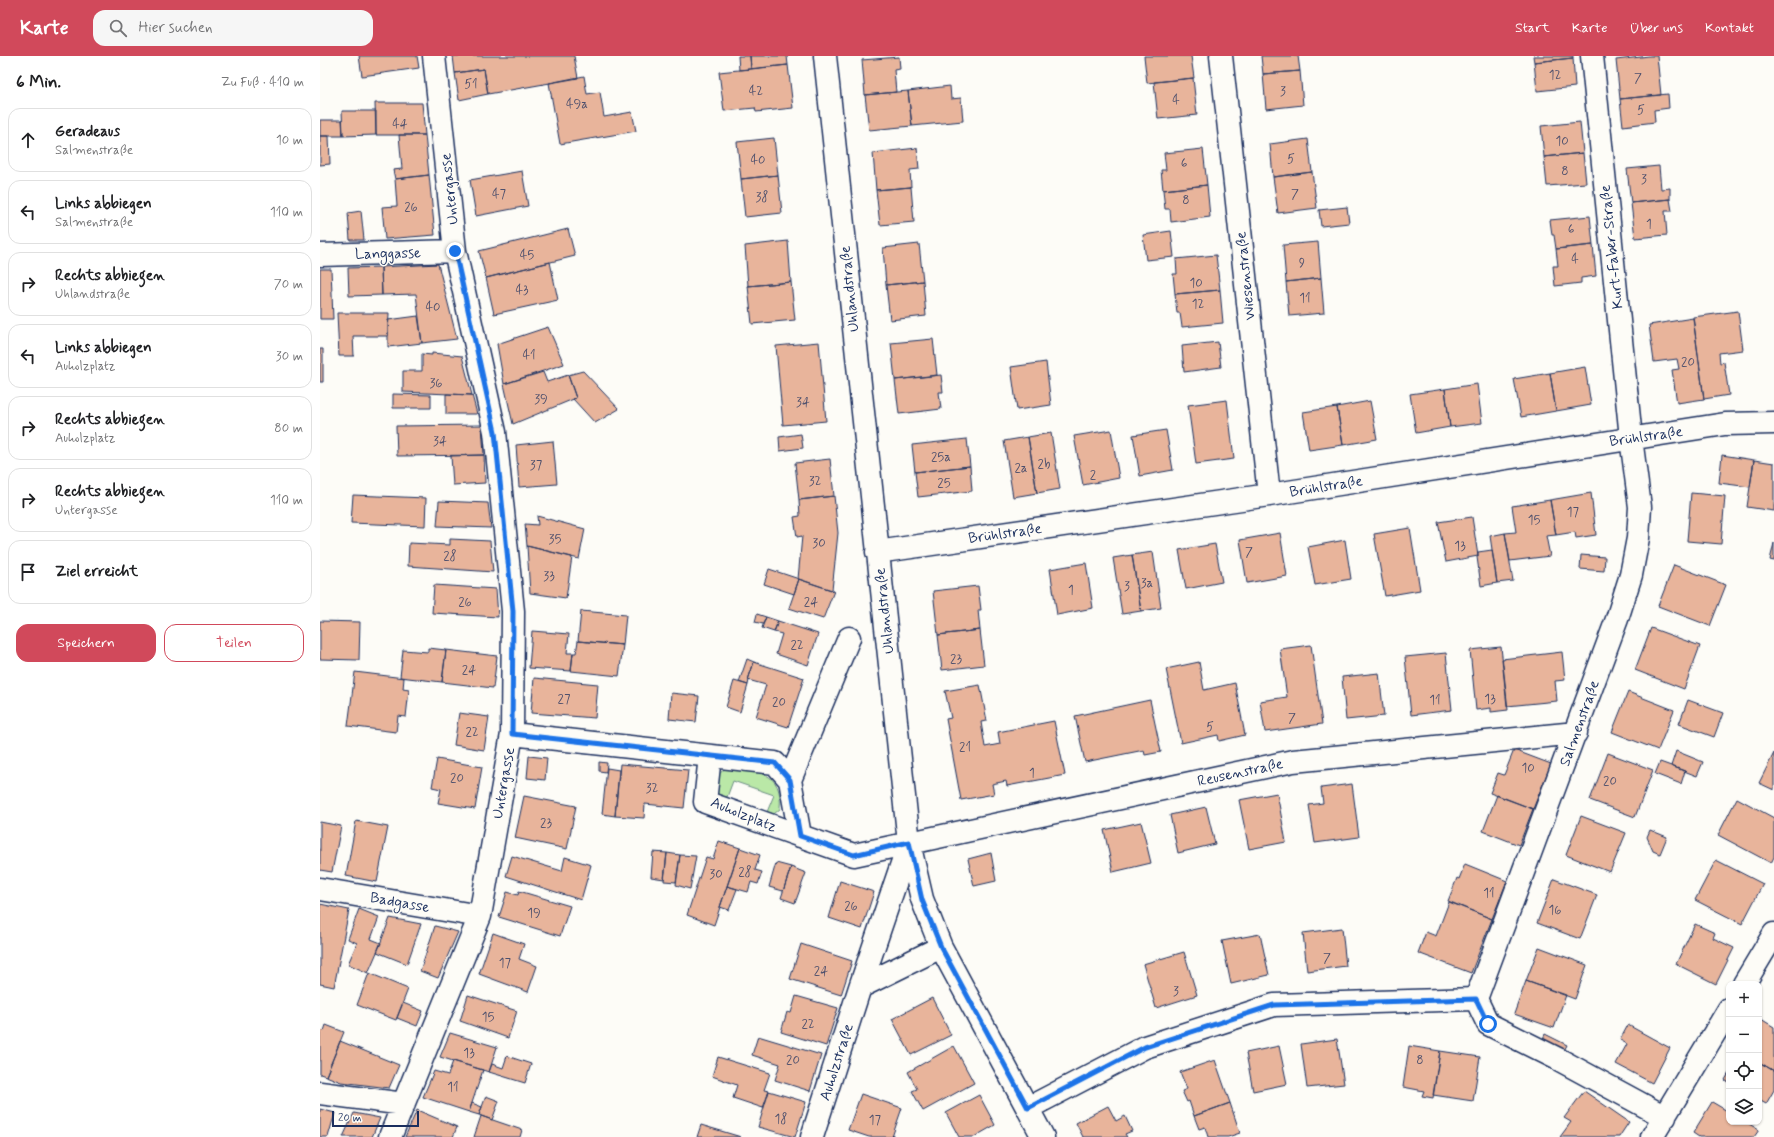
<!DOCTYPE html>
<html lang="de">
<meta charset="utf-8">
<style>
:root{--surface:#fff;--page:#f6f6f6;--text:#202124;--muted:#757577;--line:#e0e0e0;--accent:#d1495b}
body{margin:0;font-family:Mynerve,sans-serif;background:var(--page);color:var(--text)}
.controls{position:absolute;right:12px;bottom:12px;display:grid;overflow:hidden;border-radius:8px;box-shadow:0 1px 3px #0004}
.controls button{width:36px;height:36px;display:grid;place-items:center;padding:0;border:0;border-bottom:1px solid var(--line);background:var(--surface);color:var(--text);font:20px sans-serif}
.scale{position:absolute;left:12px;bottom:10px;width:87px;box-sizing:border-box;padding-left:4px;border:2px solid #1b2f5e;border-top:0;font-size:11px;line-height:14px;white-space:nowrap;color:#1b2f5e;-webkit-text-stroke:3px #fdfcf7;paint-order:stroke}
.stop{position:absolute;width:12px;height:12px;margin:-9px;border:3px solid #1a73e8;border-radius:50%;background:#fff}
.stop.end{background:#1a73e8;border-color:#fff;box-shadow:0 1px 4px #0008}
.list{margin:0;padding:0;list-style:none}
h2{display:flex;justify-content:space-between;align-items:center;height:52px;margin:0;padding:0 16px;font-size:17px}
h2 small{font-size:13px;font-weight:400;color:var(--muted)}
.list li{display:grid;grid-template-columns:26px 1fr auto;gap:12px;align-items:center;box-sizing:border-box;height:64px;margin:0 8px 8px;padding:0 8px;border:1px solid var(--line);border-radius:12px}
.list b{display:block;font-size:15px;white-space:nowrap}
.list p{margin:0;font-size:13px;white-space:nowrap;color:var(--muted)}
.list em{font-size:13px;font-style:normal;color:var(--muted)}
.actions{display:flex;gap:8px;padding:12px 16px}
.actions a{flex:1;padding:9px 0;border:1px solid var(--accent);border-radius:12px;text-align:center;font-size:14px;color:var(--accent)}
.actions .main{background:var(--accent);color:#fff}
.icon{flex:none;width:22px;height:22px;fill:none;stroke:currentColor;stroke-width:2;stroke-linecap:round;stroke-linejoin:round}
.map{position:relative;flex:none;width:1454px;height:1081px;overflow:hidden}
header{display:flex;align-items:center;gap:24px;box-sizing:border-box;height:56px;padding:0 20px;background:var(--accent);color:#fff}
header strong{font-size:19px}
nav{display:flex;gap:22px;margin-inline-start:auto;font-size:14px}
.search{width:280px;height:36px;background:var(--page);display:flex;align-items:center;gap:10px;box-sizing:border-box;padding:0 14px;border-radius:12px;color:var(--muted);font-size:15px}
main{display:flex}
aside{flex:1;background:var(--surface)}
.map>svg:first-child{display:block}
</style>
<header>
<strong>Karte</strong>
<div class="search"><svg class="icon" aria-label="search" viewBox="0 0 24 24"><circle cx="10" cy="10" r="6"/><path d="M15 15l6 6"/></svg>Hier suchen</div>
<nav><a>Start</a><a>Karte</a><a>Über uns</a><a>Kontakt</a></nav>
</header>
<main>
<aside>
<h2>6 Min.<small>Zu Fuß · 410 m</small></h2>
<ul class="list">
<li><svg class="icon" aria-label="ahead" viewBox="0 0 24 24"><path d="M12 20V5M6 11l6-6 6 6"/></svg><div><b>Geradeaus</b><p>Salmenstraße</p></div><em>10 m</em></li>
<li><svg class="icon" aria-label="left" viewBox="0 0 24 24"><path d="M17 20v-9H6M10 6l-5 5 5 5"/></svg><div><b>Links abbiegen</b><p>Salmenstraße</p></div><em>110 m</em></li>
<li><svg class="icon" aria-label="right" viewBox="0 0 24 24"><path d="M7 20v-9h11M14 6l5 5-5 5"/></svg><div><b>Rechts abbiegen</b><p>Uhlandstraße</p></div><em>70 m</em></li>
<li><svg class="icon" aria-label="left" viewBox="0 0 24 24"><path d="M17 20v-9H6M10 6l-5 5 5 5"/></svg><div><b>Links abbiegen</b><p>Auholzplatz</p></div><em>30 m</em></li>
<li><svg class="icon" aria-label="right" viewBox="0 0 24 24"><path d="M7 20v-9h11M14 6l5 5-5 5"/></svg><div><b>Rechts abbiegen</b><p>Auholzplatz</p></div><em>80 m</em></li>
<li><svg class="icon" aria-label="right" viewBox="0 0 24 24"><path d="M7 20v-9h11M14 6l5 5-5 5"/></svg><div><b>Rechts abbiegen</b><p>Untergasse</p></div><em>110 m</em></li>
<li><svg class="icon" aria-label="arrive" viewBox="0 0 24 24"><path d="M6 21V4h12l-3 4 3 4H6"/></svg><div><b>Ziel erreicht</b></div></li>
</ul>
<div class="actions"><a class="main">Speichern</a><a>Teilen</a></div>
</aside>
<div class="map">
<svg width="1454" height="1081" viewBox="0 0 1454 1081">
<rect width="100%" height="100%" fill="#fdfcf7"/>
<filter id="ink" filterUnits="userSpaceOnUse"><feTurbulence type="fractalNoise" baseFrequency=".025" numOctaves="2"/><feDisplacementMap in="SourceGraphic" scale="8" xChannelSelector="R" yChannelSelector="G"/><feConvolveMatrix kernelMatrix="1 2 1 2 8 2 1 2 1" color-interpolation-filters="sRGB"/></filter>
<g filter="url(#ink)">
<path fill="#bae8a7" stroke="#6a8c82" d="M407,712C437,715 463,714 460,753L454,758L447,756L454,739L413,725L407,741L399,740L395,736C394,725 397,717 407,712Z"/>
<path fill="#e8b49b" stroke="#1b2f5e" d="M39,0H97L99,12L42,20Z
M133,0H254L258,22L168,38L164,13L135,17Z
M418,0H430L431,13L419,14Z
M430,0H467L468,9L431,13Z
M824,0H871L874,22L827,27Z
M941,0H978L980,15L943,18Z
M1213,0H1253V2L1214,6Z
M1329,0H1337L1341,39L1300,43L1296,4Z
M579,1L580,13L574,14L576,36L545,39L542,4Z
M1253,2L1255,31L1217,35L1214,6Z
M468,9L473,52L436,56L435,52L404,55L399,16Z
M164,13L168,38L139,44L135,17Z
M980,15L983,49L946,53L943,18Z
M264,20L267,38L280,36L284,61L312,56L316,75L240,88L229,27Z
M873,22L877,59L838,63L834,26Z
M630,30L631,43L641,42L643,65L592,70L588,35Z
M588,35L592,70L549,74L545,39Z
M1348,38L1349,52L1334,54L1335,66L1303,70L1300,43Z
M55,47H102L105,79H56Z
M22,55H56V79L23,80Z
M0,64H22L23,80H0Z
M1260,66L1263,97L1224,101L1221,70Z
M79,79H105L109,119L75,123L73,114L82,113Z
M0,80H9L10,108L0,109Z
M454,82L458,119L421,123L417,86Z
M988,83L992,116L953,121L950,88Z
M597,92L599,113L590,114L591,131L556,134L553,97Z
M883,93L887,129L843,134L841,114H846L844,97Z
M1263,97L1266,127L1227,130L1224,101Z
M1339,110L1341,133L1350,132V143L1311,147L1307,113Z
M202,115L208,150L156,160L150,124Z
M992,116L997,152L958,157L953,121Z
M109,119L115,179L65,183L62,151L77,150L75,123Z
M458,119L462,157L425,161L421,123Z
M887,129L890,161L851,166L850,153H845L843,134Z
M591,131L594,166L560,169L556,134Z
M1350,143L1352,155H1345L1347,179L1315,182L1311,147Z
M1027,151L1029,167L1001,170L999,154Z
M41,155L44,184H30L28,157Z
M1270,160L1273,189L1236,193L1234,179H1232L1230,164Z
M248,173L255,200L166,222L159,195Z
M851,175L854,201L826,204L823,179Z
M468,185L471,226L428,230L425,190Z
M998,186L1001,222L966,226L963,189Z
M599,188L603,225L566,229L563,192Z
M1273,189L1276,220L1261,222V227L1235,230L1233,210H1238L1236,193Z
M896,199L900,234L855,238L853,218H857L856,203Z
M230,206L238,244L174,258L166,222Z
M118,208L137,283L102,287L96,238L62,239L61,211Z
M61,211L62,239L29,240L28,212Z
M0,213H11L13,263H0Z
M1001,222L1004,257L969,260L966,226Z
M603,225L606,260L570,264L566,229Z
M471,226L475,264L432,268L428,230Z
M900,234L903,267L862,271L860,257H857L855,238Z
M1418,255L1423,294L1399,297L1400,307L1404,306L1409,339L1384,343L1373,261Z
M17,257H69L68,280H33L34,300H19Z
M98,260L102,287L68,291V264Z
M1373,262L1384,343L1357,347L1352,314L1359,313L1357,303L1334,306L1329,269Z
M228,271L244,308L184,328L177,288Z
M613,283L617,319L575,324L571,287Z
M499,286L506,365L463,369L456,290Z
M898,286L901,311L864,316L862,290Z
M0,293H3V326H0Z
M112,297L142,300L152,339L83,336V315H102V298L112,299Z
M726,306L731,349L697,354L691,311Z
M1265,311L1271,349L1236,355L1230,317Z
M263,315L299,353L275,367L253,343L256,342L248,319Z
M223,316L227,326L248,319L256,342L193,368L184,328Z
M1230,317L1236,355L1201,361L1194,323Z
M621,319L623,336H619L621,353L579,358L575,324Z
M1157,328L1162,367L1130,371L1125,333Z
M1125,333L1130,371L1096,377L1090,338Z
M73,338L111,339V352H73Z
M126,338L152,339L157,358H126Z
M907,344L914,403L876,408L868,349Z
M1050,345L1057,383L1023,389L1017,351Z
M1017,351L1023,389L989,394L983,356Z
M162,369L164,399L77,400L76,370Z
M791,374L799,422L763,429L754,380Z
M846,374L853,414L820,420L813,379Z
M731,377L740,433L717,437L708,381Z
M481,378L483,392L460,395L459,381Z
M708,381L717,437L693,441L684,385Z
M647,383L650,410L595,416L592,389Z
M233,385L237,428L199,431L196,389Z
M164,399L165,427L133,429L131,400Z
M1402,399L1434,404L1430,431L1399,427Z
M510,403L514,440L479,444L475,407Z
M1434,404L1454,407V455L1427,451Z
M650,410L652,435L598,441L595,416Z
M1271,437L1276,479L1256,482L1255,476L1236,479L1230,444Z
M1371,437L1405,440L1401,488L1367,485Z
M33,439L106,442L105,470L31,467Z
M514,440L518,477L512,534L478,523L482,480L477,481L474,461L480,460L479,444Z
M1230,444L1236,479L1226,480L1230,500L1190,505L1185,477L1196,476L1192,450Z
M119,445L168,447L171,472L117,470Z
M217,460L265,473L259,503L207,490L205,468L218,469Z
M1152,461L1158,500L1126,506L1118,466Z
M1090,472L1100,534L1065,540L1054,478Z
M960,477L967,520L927,527L920,484Z
M1185,477L1193,525L1177,527L1170,480Z
M130,483L170,485L173,516L88,510L89,487L130,489Z
M1025,484L1031,523L995,529L988,491Z
M1454,487V505L1450,504Z
M895,488L902,526L866,533L859,494Z
M207,490L252,501L246,542L210,537Z
M1172,494L1177,527L1161,530L1157,501L1158,500V496Z
M833,496L841,552L821,555L812,499Z
M812,499L821,555L802,558L793,502Z
M1261,499L1285,501L1284,515L1260,513Z
M766,507L773,552L737,559L730,513Z
M1354,509L1406,529L1390,570L1338,550Z
M449,513L479,523L474,538L444,528Z
M479,523L514,535L503,563L469,552Z
M114,529L176,533L178,561L112,557Z
M658,530L661,554H658L660,574L618,579L613,535Z
M261,555L306,559L303,589L258,585Z
M437,558L446,561L443,568L435,566Z
M446,561L458,565L454,576L442,572Z
M0,565L40,566L39,604L0,603Z
M458,565L498,578L488,609L456,598L462,578L454,576Z
M1331,572L1380,590L1364,633L1315,614Z
M660,574L664,609L622,614L618,579Z
M212,575L249,578L247,597H253L251,615L209,612Z
M258,585L303,589L299,620L251,615L253,597H256Z
M991,589L1002,668L945,676L940,645L967,641L960,593Z
M1181,591L1188,654L1171,656V652L1156,654L1150,594Z
M108,592L126,594L122,626L80,621L83,594L108,596Z
M126,594L177,600L173,632L122,626Z
M1242,596L1245,624L1235,625L1237,645L1187,650L1182,603Z
M1126,597L1132,654L1091,659L1085,601Z
M427,603L434,606L428,624H429L428,629L419,626Z
M434,606L484,622L468,671L436,661L446,629L428,624Z
M879,606L884,634L915,627L925,679L899,685L898,679L861,687L846,613Z
M35,616L84,622L83,633L89,634L86,661L78,660L76,676L28,670Z
M1059,617L1064,660L1026,664L1022,621Z
M214,622L278,628L275,662L211,657Z
M414,625L428,629L420,656L406,651Z
M660,629L667,665L661,666L665,691L680,688L678,676L734,665L745,719L687,730L686,725L672,728L674,738L641,744L626,663L631,662L625,635Z
M1308,636L1354,654L1338,694L1292,676Z
M351,637L379,640L376,666L349,663Z
M830,644L841,696L825,699L824,694L765,706L755,660Z
M1368,644L1403,657L1394,681L1359,668Z
M139,657L169,661L164,694L134,689Z
M1194,694L1231,708L1213,753L1170,737L1178,717L1184,719Z
M1356,695L1383,706L1377,720L1351,710Z
M1288,697L1333,714L1315,761L1270,744Z
M1454,697V734L1439,727Z
M209,700L227,702L225,724L207,722Z
M117,703L162,711L155,753L118,747L121,733L112,731Z
M279,706L287,707L286,716L279,715Z
M1340,706L1365,715L1361,728L1335,718Z
M300,708L368,714L364,752L325,748L324,762L295,760Z
M287,712L299,714L295,760L282,758Z
M1032,728L1039,781L995,787L989,749L1003,747L1001,732Z
M957,737L966,786L929,793L919,744Z
M1177,739L1213,753L1199,789L1163,775Z
M204,740L256,750L247,793L195,782Z
M1417,742L1454,762V801L1451,807L1398,779Z
M886,751L895,788L858,797L850,759Z
M1261,760L1306,777L1290,816L1246,799Z
M36,765L68,771L57,826L26,820Z
M0,766L21,770L12,816L0,814Z
M821,766L831,807L793,816L784,774Z
M1330,774L1347,781L1340,798L1333,795L1327,781Z
M399,785L420,792L394,869L367,859L386,801L393,803Z
M420,792L440,799L435,814L442,816L438,828L431,826L428,836L407,830Z
M333,796L347,797L344,823L331,821Z
M347,797L360,799L356,826L344,825Z
M671,797L676,825L654,830L648,803Z
M360,799L376,800L370,833L356,829Z
M192,800L242,815L245,801L271,809L261,844L186,820Z
M1396,804L1443,828L1422,868L1375,844Z
M456,807L471,811L463,835L449,831Z
M1145,808L1187,825L1172,863L1128,845L1137,822L1139,823Z
M471,811L486,817L475,847L461,842Z
M1234,823L1277,839L1260,883L1217,867Z
M520,825L554,836L542,873L509,862Z
M407,830L417,833L409,854L400,851Z
M199,835L250,850L240,880L179,861L187,836L198,839Z
M1129,846L1172,863L1151,917L1098,897L1106,876L1116,880Z
M0,848L29,854L14,931L0,928Z
M39,853L59,861L51,883L61,887L48,917L28,908L37,887L28,883Z
M70,862L101,868L87,908L57,896Z
M1375,868L1395,877L1393,882L1414,892L1396,928L1356,908Z
M115,870L138,876L118,922L100,915Z
M1022,872L1026,910L987,915L983,877Z
M173,877L204,888L199,903L217,910L208,936L159,918Z
M940,878L949,919L911,928L902,885Z
M481,888L532,905L521,939L470,923Z
M1219,891L1267,909L1255,943L1206,925Z
M864,896L877,939L836,952L823,908Z
M49,917L88,933L76,964L37,949Z
M1206,925L1246,939L1234,972L1194,958Z
M148,939L197,955L188,982L140,965Z
M476,940L518,952L506,990L461,976L467,956L471,957Z
M612,942L631,979L591,999L572,963Z
M83,947L103,955L97,970L77,962Z
M1441,963L1454,971V1015L1439,1006V965Z
M6,969L24,976L6,1020L0,1018V974L4,975Z
M1308,969L1350,992L1332,1027L1296,1008L1307,988L1300,984Z
M130,977L177,991L169,1016L120,1001Z
M1225,978L1247,989L1240,1002L1219,992Z
M438,980L501,999L490,1035L455,1024L460,1008L432,999Z
M1017,983L1024,1028L987,1032L981,988Z
M20,985L79,1009L69,1032L21,1026L6,1020Z
M634,990L654,1027L603,1055L592,1035L597,1033L588,1016Z
M959,990L967,1028L933,1035L926,997Z
M1089,990L1120,995L1113,1042L1102,1040L1104,1035L1083,1031Z
M1120,995L1160,1001L1153,1045L1113,1039Z
M187,1000L211,1008L205,1027L169,1016L172,1008L183,1012Z
M398,1001L450,1017L444,1034L449,1035L443,1052L413,1042L417,1029L392,1020Z
M895,1004L910,1047L874,1060L869,1045L867,1046L862,1035L867,1033L860,1016Z
M133,1005L163,1014L149,1056L103,1041L114,1015L128,1019Z
M1439,1006L1454,1015V1034L1446,1048L1439,1044Z
M1409,1017V1027L1405,1024Z
M449,1035L486,1046L475,1081L438,1071Z
M1264,1035L1309,1066L1299,1081H1240L1251,1066L1244,1062Z
M541,1038L582,1052L572,1081H549L528,1074Z
M659,1039L675,1069L654,1081H639L626,1057Z
M166,1040L179,1045L172,1064L159,1059Z
M1392,1046L1409,1056V1066H1426L1439,1074L1434,1081H1379L1373,1077Z
M152,1047L162,1051L159,1059L149,1056Z
M910,1047L920,1077L908,1081H888L885,1071L879,1073L874,1060Z
M788,1050L796,1065L805,1060L812,1075L805,1078L807,1081H763L756,1067Z
M0,1053L15,1057L8,1081H0Z
M97,1054L137,1071L133,1081H85Z
M34,1057L60,1062L52,1081H23Z
M161,1060L202,1074L200,1081H154Z
M381,1069L421,1081H377Z"/>
<g fill="none" stroke-linecap="round" stroke-linejoin="round">
<g stroke="#1b2f5e" stroke-width="25">
<path id="minor" d="M505,0L589,787L602,843L621,891L723,1081
M901,0L949,439
M0,199L135,195
M557,496L949,439L1405,368L1454,367
M192,678L455,707L470,724L480,780
M390,700L385,746L534,799L973,705L1256,677
M470,724L529,582
M0,833L160,860
M1424,928L1454,878
M540,931L589,787
M1156,943L1168,968L1238,1003L1345,1061
M0,1037L84,1048
M708,1052L825,991L954,949L1156,943L1297,563L1311,519L1318,482L1320,451L1311,382L1272,0
M70,1081L160,860L192,678L193,555L175,376L135,195L114,0
M492,1081L540,931L621,891
M1332,1081L1409,953"/>
</g>
<use href="#minor" stroke="#fdfcf7" stroke-width="22"/>
</g>
</g>
<g fill="none" stroke-linecap="round" stroke-linejoin="round" filter="url(#ink)">
<path stroke="#1a73e8" stroke-width="5" d="M135,195L175,376L193,555L192,678L455,707L470,724L480,780L534,799L589,786L602,844L621,891L708,1052L825,991L954,949L1156,943L1168,968"/>
</g>
<g text-anchor="middle" stroke-width="3" stroke-linejoin="round" paint-order="stroke">
<g font-size="13" fill="#4e506d">
<text x="1235" y="23">12</text>
<text x="1318" y="26">7</text>
<text x="151" y="32">51</text>
<text x="436" y="39">42</text>
<text x="963" y="39">3</text>
<text x="856" y="48">4</text>
<text x="257" y="52">49a</text>
<text x="1321" y="58">5</text>
<text x="80" y="72">44</text>
<text x="1242" y="89">10</text>
<text x="971" y="107">5</text>
<text x="438" y="108">40</text>
<text x="864" y="111">6</text>
<text x="1245" y="119">8</text>
<text x="1324" y="127">3</text>
<text x="179" y="142">47</text>
<text x="975" y="142">7</text>
<text x="442" y="145">38</text>
<text x="866" y="148">8</text>
<text x="91" y="155">26</text>
<text x="1329" y="172">1</text>
<text x="1251" y="177">6</text>
<text x="207" y="203">45</text>
<text x="1255" y="207">4</text>
<text x="982" y="211">9</text>
<text x="876" y="231">10</text>
<text x="202" y="238">43</text>
<text x="985" y="246">11</text>
<text x="878" y="252">12</text>
<text x="113" y="255">40</text>
<text x="209" y="303">41</text>
<text x="1368" y="310">20</text>
<text x="116" y="331">36</text>
<text x="221" y="347">39</text>
<text x="483" y="350">34</text>
<text x="120" y="389">34</text>
<text x="621" y="405">25a</text>
<text x="724" y="412">2b</text>
<text x="216" y="413">37</text>
<text x="701" y="416">2a</text>
<text x="773" y="423">2</text>
<text x="495" y="429">32</text>
<text x="624" y="431">25</text>
<text x="1253" y="460">17</text>
<text x="1214" y="468">15</text>
<text x="235" y="487">35</text>
<text x="499" y="491">30</text>
<text x="1140" y="494">13</text>
<text x="929" y="500">7</text>
<text x="130" y="504">28</text>
<text x="229" y="524">33</text>
<text x="827" y="531">3a</text>
<text x="807" y="534">3</text>
<text x="751" y="538">1</text>
<text x="145" y="550">26</text>
<text x="491" y="550">24</text>
<text x="477" y="593">22</text>
<text x="636" y="607">23</text>
<text x="149" y="618">24</text>
<text x="244" y="647">27</text>
<text x="1170" y="647">13</text>
<text x="1115" y="648">11</text>
<text x="459" y="650">20</text>
<text x="972" y="666">7</text>
<text x="890" y="675">5</text>
<text x="152" y="680">22</text>
<text x="645" y="695">21</text>
<text x="1208" y="716">10</text>
<text x="712" y="721">1</text>
<text x="137" y="726">20</text>
<text x="1290" y="729">20</text>
<text x="332" y="736">32</text>
<text x="226" y="771">23</text>
<text x="425" y="820">28</text>
<text x="396" y="822">30</text>
<text x="1169" y="841">11</text>
<text x="531" y="854">26</text>
<text x="1235" y="858">16</text>
<text x="214" y="861">19</text>
<text x="1007" y="906">7</text>
<text x="185" y="911">17</text>
<text x="501" y="919">24</text>
<text x="856" y="939">3</text>
<text x="168" y="965">15</text>
<text x="488" y="972">22</text>
<text x="149" y="1001">13</text>
<text x="473" y="1008">20</text>
<text x="1100" y="1008">8</text>
<text x="133" y="1035">11</text>
<text x="461" y="1067">18</text>
<text x="555" y="1068">17</text>
</g>
<g font-size="15" fill="#1b2f5e" stroke="#fdfcf7">
<text transform="translate(129 133) rotate(-96)" y="5">Untergasse</text>
<text transform="translate(1291 191) rotate(-96)" y="5">Kurt-Faber-Straße</text>
<text transform="translate(68 197) rotate(-1)" y="5">Langgasse</text>
<text transform="translate(925 220) rotate(-96)" y="5">Wiesenstraße</text>
<text transform="translate(529 233) rotate(-96)" y="5">Uhlandstraße</text>
<text transform="translate(1326 380) rotate(-8)" y="5">Brühlstraße</text>
<text transform="translate(1006 430) rotate(-9)" y="5">Brühlstraße</text>
<text transform="translate(685 477) rotate(-8)" y="5">Brühlstraße</text>
<text transform="translate(564 555) rotate(-96)" y="5">Uhlandstraße</text>
<text transform="translate(1259 667) rotate(-70)" y="5">Salmenstraße</text>
<text transform="translate(920 716) rotate(-12)" y="5">Reusenstraße</text>
<text transform="translate(183 727) rotate(-80)" y="5">Untergasse</text>
<text transform="translate(424 758) rotate(22)" y="5">Auholzplatz</text>
<text transform="translate(80 846) rotate(10)" y="5">Badgasse</text>
<text transform="translate(516 1006) rotate(-72)" y="5">Auholzstraße</text>
</g>
</g>
</svg>
<div class="controls">
<button>+</button>
<button>−</button>
<button><svg class="icon" aria-label="locate" viewBox="0 0 24 24"><circle cx="12" cy="12" r="6"/><path d="M12 2v4M12 18v4M2 12h4M18 12h4"/></svg></button>
<button><svg class="icon" aria-label="layers" viewBox="0 0 24 24"><path d="M12 4l9 5-9 5-9-5zM3 14l9 5 9-5"/></svg></button>
</div>
<div class="scale">20 m</div>
<div class="stop" style="left:1168px;top:968px"></div>
<div class="stop end" style="left:135px;top:195px"></div>
</div>
</main>
